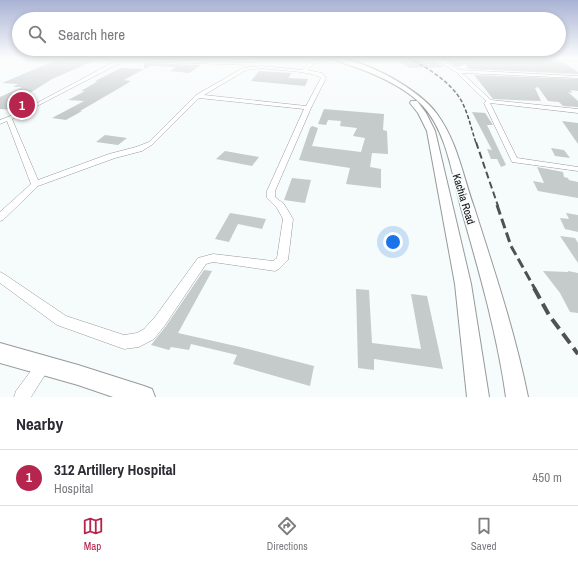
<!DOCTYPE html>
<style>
:root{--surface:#fff;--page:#f2f2f3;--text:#2b2b33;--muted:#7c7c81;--line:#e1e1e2;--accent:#b6254d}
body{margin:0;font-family:"Archivo Narrow",sans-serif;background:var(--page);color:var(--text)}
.you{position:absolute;left:393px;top:242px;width:14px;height:14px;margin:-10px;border:3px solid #fff;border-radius:50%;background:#1a73e8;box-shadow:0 0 0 6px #1a73e833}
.badge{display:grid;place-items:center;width:26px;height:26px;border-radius:50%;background:var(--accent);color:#fff;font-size:13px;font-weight:700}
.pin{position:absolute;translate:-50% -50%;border:2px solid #fff;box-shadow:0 1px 4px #0006}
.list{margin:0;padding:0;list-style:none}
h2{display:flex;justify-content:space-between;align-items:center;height:52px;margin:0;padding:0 16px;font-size:17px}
h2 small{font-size:13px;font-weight:400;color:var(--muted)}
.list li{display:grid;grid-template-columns:26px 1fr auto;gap:12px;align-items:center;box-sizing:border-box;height:56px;padding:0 16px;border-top:1px solid var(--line)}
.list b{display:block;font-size:15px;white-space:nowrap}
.list p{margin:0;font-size:13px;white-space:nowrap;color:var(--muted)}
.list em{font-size:13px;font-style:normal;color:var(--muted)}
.icon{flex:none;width:22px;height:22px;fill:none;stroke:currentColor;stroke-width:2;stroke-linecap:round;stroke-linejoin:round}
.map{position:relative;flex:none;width:578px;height:397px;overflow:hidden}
.search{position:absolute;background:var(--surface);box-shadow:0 2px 6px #0003;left:12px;right:12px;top:12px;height:44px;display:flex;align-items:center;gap:10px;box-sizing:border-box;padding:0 14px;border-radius:22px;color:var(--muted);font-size:15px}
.sheet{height:108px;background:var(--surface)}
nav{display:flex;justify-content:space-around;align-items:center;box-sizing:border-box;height:56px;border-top:1px solid var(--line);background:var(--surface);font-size:11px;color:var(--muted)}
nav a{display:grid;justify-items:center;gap:2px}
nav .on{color:var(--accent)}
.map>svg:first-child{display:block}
</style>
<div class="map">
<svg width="578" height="397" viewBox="0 0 578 397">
<rect width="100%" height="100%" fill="#f6fbfb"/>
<path fill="#c5caca" d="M61,58H90L86,60H96L52,79L19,100L32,101L17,110L0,109V97L22,87H13L18,84L2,83Z
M144,58H211L208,60Z
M431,58L444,67L410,68L397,61Z
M441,58L556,60L561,61L578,72V74L469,69L465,64L459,67L455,66Z
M144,63L201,65L189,73L170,71L176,67L150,66L144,69Z
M121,68L144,69L124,80L131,81L123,86L80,111H82L66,120L52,118L84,101L68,100L85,91H81L98,81H95Z
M259,71L292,73L288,78L308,79L305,86L251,81Z
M474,75L578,79V91L570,90L573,93L568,92L578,101V107L563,106L559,102L548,101L538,87L535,88L541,101L493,99Z
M324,109L384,114L383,130L387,131L388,154L372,153L370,167L381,169V188L346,184L350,168L299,160L310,128L312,126L318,128L312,146L361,152L365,138L353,136L357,128L340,126L341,121L328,120L326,125L318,124Z
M472,112L485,113L493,125H487L506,165L501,167L497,159H491L487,149L492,150Z
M562,121L578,123V144Z
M105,135L127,138L118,145L96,142Z
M551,148L564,150L570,158L555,156Z
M225,151L259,157L252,166L216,159Z
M537,167L563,172L564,177L568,178L569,180L578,182V198L538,191L533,181L544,183Z
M292,178L311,180L305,203L284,200Z
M230,213L266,219L262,229L238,224L229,242L215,239Z
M566,213L578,215V232L565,229L560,218L569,219Z
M560,236L575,238L578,243V263Z
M204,270L212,271L178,333L240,347L314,366L310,386L233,364L237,355L191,344L189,350L171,347L169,350L151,345L166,326Z
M543,271L568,272V271L578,273V313L570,312L560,293Z
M356,289L369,290L372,343L421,349L411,294L427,296L443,369L374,359V370L358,368Z"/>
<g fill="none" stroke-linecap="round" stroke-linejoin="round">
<g stroke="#969a9a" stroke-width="1">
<path id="minor" d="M324,58H330L314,64L307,70L322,73L326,78L311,108L275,191V197L284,204L293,219L288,260L279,269L275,271L213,262L206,264L165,325L154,339L139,347L124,349L57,325L0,283V272L4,274L66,316L124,335L137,333L144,329L155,317L198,258L213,254L273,261L277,258L283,219L277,208L267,198V191L304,109L199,98L153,144L142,151L115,158L38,186L3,220L0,221V212L31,184L7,121L0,124V120L18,113L114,62L126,59L253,63L255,64L253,65L126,61L118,64L12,119L38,180L109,154L136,147L149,142L196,95L243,68L261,66L302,70L310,62ZM261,68C273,70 314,71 321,78L306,106L204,95L246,70Z
M433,58H438L459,70L578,76V78L462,73L491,100L578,109V113L490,103L517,158L578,167V171L512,162L484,103L486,101L456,72Z
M557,58L578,59V61L559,59Z
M44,358L49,360L51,365L31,397H14L16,391L39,360Z"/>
</g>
<g stroke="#969a9a" stroke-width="2">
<path id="major" d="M333,58C364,58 420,90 437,114C457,141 463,176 474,207C494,270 515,332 528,397H506C497,333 479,271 461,208C452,174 447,133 423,106C406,88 382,77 358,68C350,65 340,63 333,58Z
M411,101H417L426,113L435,131L471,284L489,397H467L455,284L427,131L418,113L410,103Z
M0,343L78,365L144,386L152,389L155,397H113L78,385L0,363Z"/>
</g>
<use href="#minor" fill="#fff" fill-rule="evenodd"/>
<use href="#major" fill="#fff" fill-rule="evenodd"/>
<path stroke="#505252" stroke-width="1.5" stroke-dasharray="4 2" stroke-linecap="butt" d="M409,58C429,69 453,83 463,104C469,117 472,131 476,143"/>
<path stroke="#505252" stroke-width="2" stroke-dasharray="7 3.5" stroke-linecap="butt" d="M476,142L498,206"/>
<path stroke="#505252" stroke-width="3" stroke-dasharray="10 4.5" stroke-linecap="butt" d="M497,205L511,246L535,289"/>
<path stroke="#505252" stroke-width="4" stroke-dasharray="12 6" stroke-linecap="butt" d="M534,288L549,315L578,354"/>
</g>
<linearGradient id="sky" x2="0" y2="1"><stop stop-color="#a9b2d4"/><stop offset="0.51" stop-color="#fbfdfd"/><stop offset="1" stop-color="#fbfdfd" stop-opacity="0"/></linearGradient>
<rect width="578" height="114" fill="url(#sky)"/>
<g text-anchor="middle" stroke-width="3.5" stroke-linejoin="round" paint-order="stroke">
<g font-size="11" fill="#0e0f0f" stroke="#f6fbfb">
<text transform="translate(464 199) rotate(73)" y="4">Kachia Road</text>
</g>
</g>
</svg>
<div class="you"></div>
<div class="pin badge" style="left:22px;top:105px">1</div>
<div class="search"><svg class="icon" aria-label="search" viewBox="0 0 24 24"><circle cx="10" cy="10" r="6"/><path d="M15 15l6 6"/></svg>Search here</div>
</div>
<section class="sheet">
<h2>Nearby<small></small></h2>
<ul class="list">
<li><span class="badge">1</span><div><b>312 Artillery Hospital</b><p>Hospital</p></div><em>450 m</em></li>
</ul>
</section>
<nav>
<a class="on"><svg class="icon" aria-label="map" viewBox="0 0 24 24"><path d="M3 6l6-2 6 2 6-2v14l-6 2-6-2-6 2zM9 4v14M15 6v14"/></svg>Map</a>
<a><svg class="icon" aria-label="directions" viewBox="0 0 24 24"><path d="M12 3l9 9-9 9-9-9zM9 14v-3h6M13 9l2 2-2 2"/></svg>Directions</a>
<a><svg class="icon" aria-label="saved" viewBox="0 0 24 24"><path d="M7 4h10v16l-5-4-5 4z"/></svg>Saved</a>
</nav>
